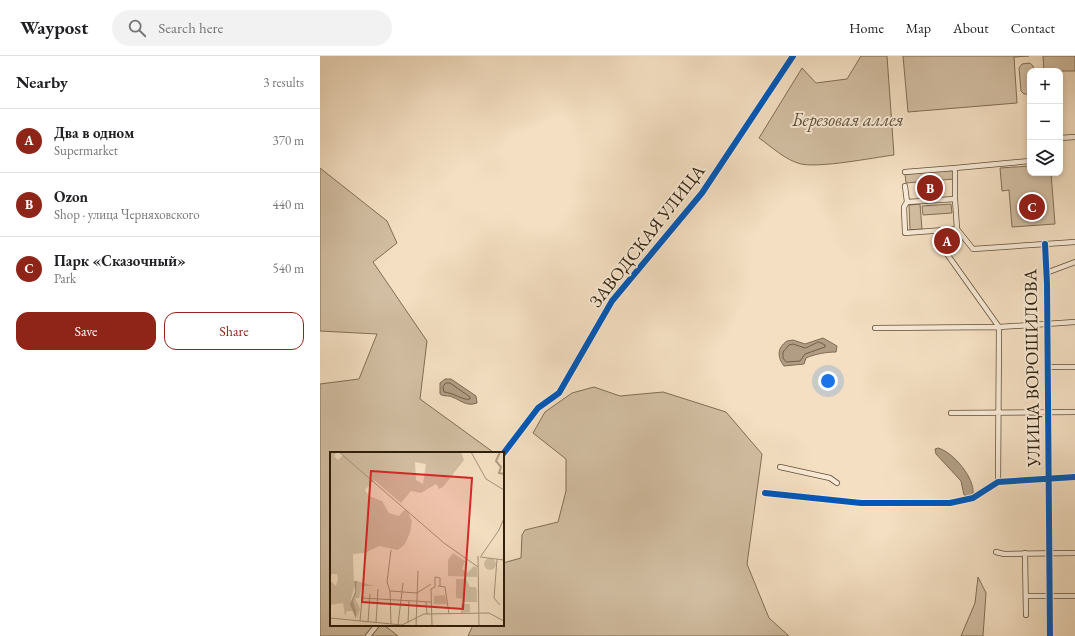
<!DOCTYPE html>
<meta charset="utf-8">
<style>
:root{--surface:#fff;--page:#f2f2f2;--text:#202124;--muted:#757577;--line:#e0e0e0;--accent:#8f2418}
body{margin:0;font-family:"EB Garamond",serif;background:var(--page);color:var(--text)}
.controls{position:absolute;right:12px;top:12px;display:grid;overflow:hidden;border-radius:8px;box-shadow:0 2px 6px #0003}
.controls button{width:36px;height:36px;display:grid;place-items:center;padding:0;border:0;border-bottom:1px solid var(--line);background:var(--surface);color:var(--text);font:20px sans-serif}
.you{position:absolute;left:508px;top:325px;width:14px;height:14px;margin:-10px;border:3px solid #fff;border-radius:50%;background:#1a73e8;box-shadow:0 0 0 6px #1a73e833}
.badge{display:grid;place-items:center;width:26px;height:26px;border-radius:50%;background:var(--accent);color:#fff;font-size:13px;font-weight:700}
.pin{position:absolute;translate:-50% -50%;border:2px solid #fff;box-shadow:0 1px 4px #0006}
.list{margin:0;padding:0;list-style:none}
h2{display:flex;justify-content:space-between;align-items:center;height:52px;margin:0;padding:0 16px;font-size:17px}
h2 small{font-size:13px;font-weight:400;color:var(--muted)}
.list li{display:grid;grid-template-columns:26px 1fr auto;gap:12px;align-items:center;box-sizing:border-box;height:64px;padding:0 16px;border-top:1px solid var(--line)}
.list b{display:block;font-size:15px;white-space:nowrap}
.list p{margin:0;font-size:13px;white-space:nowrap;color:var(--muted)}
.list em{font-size:13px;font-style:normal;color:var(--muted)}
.actions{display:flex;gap:8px;padding:12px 16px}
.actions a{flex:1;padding:9px 0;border:1px solid var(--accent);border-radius:12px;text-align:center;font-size:14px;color:var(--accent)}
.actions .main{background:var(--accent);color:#fff}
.icon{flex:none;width:22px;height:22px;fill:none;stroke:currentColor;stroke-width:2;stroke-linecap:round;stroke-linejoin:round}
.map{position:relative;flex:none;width:755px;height:580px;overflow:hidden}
header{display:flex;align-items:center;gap:24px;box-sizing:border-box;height:56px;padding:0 20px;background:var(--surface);border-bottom:1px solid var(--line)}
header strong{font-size:19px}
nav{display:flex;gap:22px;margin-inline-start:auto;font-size:14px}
.search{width:280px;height:36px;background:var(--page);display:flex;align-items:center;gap:10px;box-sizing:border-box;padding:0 14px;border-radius:22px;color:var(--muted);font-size:15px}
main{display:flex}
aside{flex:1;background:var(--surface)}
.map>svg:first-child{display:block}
</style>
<header>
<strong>Waypost</strong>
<div class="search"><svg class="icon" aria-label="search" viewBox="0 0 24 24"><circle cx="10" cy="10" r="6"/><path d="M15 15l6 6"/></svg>Search here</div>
<nav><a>Home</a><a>Map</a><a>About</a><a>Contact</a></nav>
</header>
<main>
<aside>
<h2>Nearby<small>3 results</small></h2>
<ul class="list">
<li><span class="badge">A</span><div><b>Два в одном</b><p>Supermarket</p></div><em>370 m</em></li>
<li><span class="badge">B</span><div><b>Ozon</b><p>Shop · улица Черняховского</p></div><em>440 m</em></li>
<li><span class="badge">C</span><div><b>Парк «Сказочный»</b><p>Park</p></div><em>540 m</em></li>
</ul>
<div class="actions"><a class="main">Save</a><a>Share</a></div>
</aside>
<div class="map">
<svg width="755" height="580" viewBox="0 0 755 580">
<rect width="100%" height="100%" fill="#f4dfc2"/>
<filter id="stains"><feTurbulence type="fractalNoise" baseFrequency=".005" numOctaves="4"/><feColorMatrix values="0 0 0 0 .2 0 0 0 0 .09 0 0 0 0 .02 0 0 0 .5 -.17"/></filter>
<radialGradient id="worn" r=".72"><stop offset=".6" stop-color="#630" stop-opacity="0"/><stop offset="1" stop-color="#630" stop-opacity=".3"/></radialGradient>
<path fill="#d2bea2" stroke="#806e55" d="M541,0H567L574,99C551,102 501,112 481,108C465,104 452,91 439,82L482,12L496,27L527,23Z
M583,0H709L694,1L697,47L588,56Z
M723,0H755V15H724Z
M710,7L713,10L714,15H710V38H704L701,35L699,12L702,8Z
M710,110V117H731L735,168L692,171L689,134L682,135L680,112Z
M0,112L67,165L77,187L53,206L107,285L100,343L173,396L172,397H11V569H64L78,580H0V328L39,323L57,278L0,275Z
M634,114V123L586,127L585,118Z
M600,148L602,173L590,174L589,149Z
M631,148L632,157L603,159L602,150Z
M274,331L300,340L343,336L406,356L442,398L427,508L449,562L469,580H148L153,569H183V507L201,502L202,479L205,474L238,466L246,435V403L213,377L225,356L252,337Z
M658,521L666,537L663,580H641L655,547Z"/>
<path fill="#b19d83" stroke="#7d6a52" d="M503,282L517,290L516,296C506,296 495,298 486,302L484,308L464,310C457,301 457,292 467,285L473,284L485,288Z
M125,323H131L156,340L157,347C146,351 141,344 132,341C128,339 124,341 120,338V327Z
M618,392C633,396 655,422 653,438L648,440L644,439L641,425L616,398L615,393Z"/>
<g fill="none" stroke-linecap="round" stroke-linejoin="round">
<path stroke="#705e46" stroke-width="1" d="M499,286L505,289V291L485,298L480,305L466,306L463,302V296L469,289L473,288L485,292Z
M126,327H130L150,341V343C144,345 134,337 124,336L123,331Z"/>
<g stroke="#604e36" stroke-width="6">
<path id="minor" d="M740,82L755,81
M585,116L635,112
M585,130L587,146
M635,143L587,146L584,151L585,177L637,173L653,193L755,186
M637,173L635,143V112L710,105
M725,188L727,228L730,580
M626,194L627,198L679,271L678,426
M726,217L755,206
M555,272L679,271L755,266
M727,311H755
M631,357L755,356
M183,398L218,352L239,337L292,245L382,137L473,0
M460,411L510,422L517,427
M445,437L541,447H630L653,442L678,426L755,421
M676,496L684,498L755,497
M705,497L706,559
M706,540H755
M48,580L57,569"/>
</g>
<use href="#minor" stroke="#f8ead7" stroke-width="4.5"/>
<g stroke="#f8ead7" stroke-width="8">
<path id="cycleway" d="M725,188L727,228L730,580
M183,398L218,352L239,337L292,245L382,137L473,0
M445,437L541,447H630L653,442L678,426L755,421"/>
</g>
<use href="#cycleway" stroke="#0057b8" stroke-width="6"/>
</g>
<g text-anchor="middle" stroke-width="4" stroke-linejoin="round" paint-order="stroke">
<g font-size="18" font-style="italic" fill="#5f4e36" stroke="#f8ead7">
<text x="528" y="70">Березовая аллея</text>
</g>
<g font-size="18" fill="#2e1e08" stroke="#f8ead7">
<text transform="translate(327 180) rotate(-52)" y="6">ЗАВОДСКАЯ УЛИЦА</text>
<text transform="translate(712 312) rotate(-91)" y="6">УЛИЦА ВОРОШИЛОВА</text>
</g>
</g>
<g transform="translate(10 396)">
<rect width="174" height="174" fill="#f4dfc2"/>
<path d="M0,0H7L4,4L8,8L13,3L11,0H131L134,8L113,35L109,37L106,32L91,41L81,39L71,51L44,28L35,38L39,44L52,49L59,61L69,64L74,58L78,60L82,69L80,81L75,92L68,98L49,94L35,101L23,102L24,135L21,148L23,159H17L15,164L13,151L0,153V128L6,134L8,127L7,122H2L0,126ZM85,10L96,12L93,32L86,28ZM123,101L135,109L132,117L137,121L144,114L147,116V160V150H134V147L126,146V127H136L140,135H146L147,139V125L118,124V108ZM154 112a6 6 0 1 1 12 0a6 6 0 1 1-12 0ZM27,129L44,134H32L29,146H25L30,157L27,166L23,149L26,142ZM115,143L117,152H104V144ZM131,152H140V160L131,161Z" fill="#d2bea2" fill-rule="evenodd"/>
<path d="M24,129H27L26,142L23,149L26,159V167L20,152L25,140Z" fill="#b19d83"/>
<path fill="none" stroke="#b19d83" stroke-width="2" d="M170,0L166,9L171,15L169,21L174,22"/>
<path fill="none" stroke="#a59278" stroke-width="1" d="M9,0L114,91L148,115M141,0L156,27L174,38M148,104L149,174M151,104L169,78L174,66M150,105L174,108M167,107L164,146L170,153M108,134L115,135L119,162M60,139L87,141L101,132M32,146L101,150M96,150L97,162M0,166L72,173L94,162L159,161L174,169M30,169L33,135M38,170L40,142M46,171L48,137M78,171L79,149M61,172L60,139L57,130L61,98M68,173L73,131M86,174L88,119M102,174L101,137L105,135V125L110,126V134"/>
<path fill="#d62828" fill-opacity="0.15" stroke="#d62828" stroke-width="2" d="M41,19L142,26L133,157L32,150Z"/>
<rect width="174" height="174" fill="none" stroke="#2e1e08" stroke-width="2"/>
</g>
<rect width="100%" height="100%" filter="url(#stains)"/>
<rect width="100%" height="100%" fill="url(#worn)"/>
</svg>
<div class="controls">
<button>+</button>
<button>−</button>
<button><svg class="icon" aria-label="layers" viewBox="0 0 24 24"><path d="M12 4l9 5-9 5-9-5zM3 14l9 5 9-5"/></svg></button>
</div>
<div class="you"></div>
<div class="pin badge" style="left:627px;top:185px">A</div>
<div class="pin badge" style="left:610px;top:132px">B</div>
<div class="pin badge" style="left:712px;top:151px">C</div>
</div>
</main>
